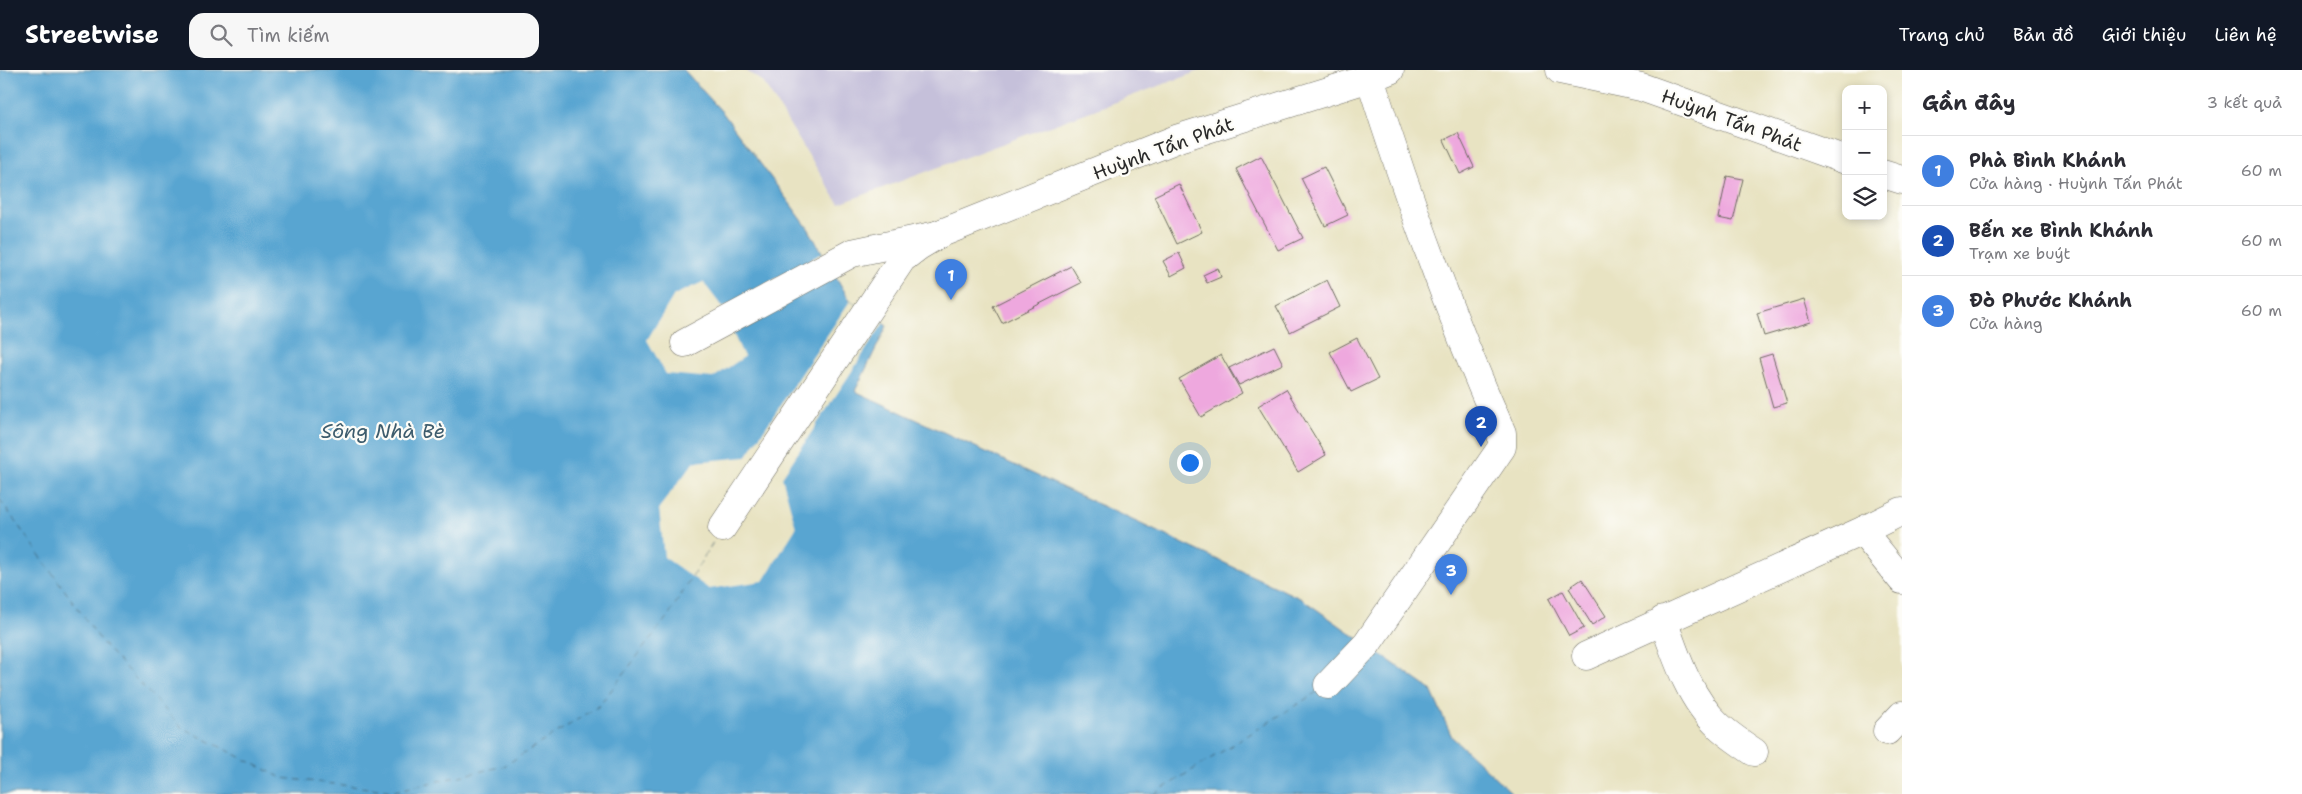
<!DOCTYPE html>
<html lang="vi">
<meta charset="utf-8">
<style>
:root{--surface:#fff;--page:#f7f7f7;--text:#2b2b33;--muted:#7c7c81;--line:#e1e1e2;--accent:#111827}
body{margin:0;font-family:"Shantell Sans",sans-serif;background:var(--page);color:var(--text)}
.controls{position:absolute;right:15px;top:15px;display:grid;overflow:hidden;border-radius:10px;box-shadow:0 2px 8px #0003}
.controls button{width:45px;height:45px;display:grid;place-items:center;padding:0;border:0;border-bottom:1px solid var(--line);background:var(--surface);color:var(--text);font:25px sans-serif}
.you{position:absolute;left:1189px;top:392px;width:18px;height:18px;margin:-12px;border:4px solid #fff;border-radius:50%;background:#1a73e8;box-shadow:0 0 0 8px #1a73e833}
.badge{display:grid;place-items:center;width:32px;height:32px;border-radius:50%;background:var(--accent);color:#fff;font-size:16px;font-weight:700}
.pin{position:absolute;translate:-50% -41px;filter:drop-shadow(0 1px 2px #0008)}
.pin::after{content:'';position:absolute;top:26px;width:18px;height:15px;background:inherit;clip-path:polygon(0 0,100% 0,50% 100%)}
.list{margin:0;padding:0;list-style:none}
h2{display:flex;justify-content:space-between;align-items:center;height:65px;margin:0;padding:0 20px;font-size:21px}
h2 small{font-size:16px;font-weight:400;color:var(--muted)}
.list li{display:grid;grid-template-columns:32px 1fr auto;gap:15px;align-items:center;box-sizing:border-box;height:70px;padding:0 20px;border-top:1px solid var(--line)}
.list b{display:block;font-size:19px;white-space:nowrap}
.list p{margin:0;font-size:16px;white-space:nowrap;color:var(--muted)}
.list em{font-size:16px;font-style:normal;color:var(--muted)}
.icon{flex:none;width:28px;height:28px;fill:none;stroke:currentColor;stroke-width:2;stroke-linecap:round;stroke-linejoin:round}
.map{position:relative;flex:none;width:1902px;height:724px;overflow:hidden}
header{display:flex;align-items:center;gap:30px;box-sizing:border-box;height:70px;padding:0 25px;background:var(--accent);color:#fff}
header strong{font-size:24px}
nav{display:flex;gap:28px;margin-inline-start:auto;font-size:18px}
.search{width:350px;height:45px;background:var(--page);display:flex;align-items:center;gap:12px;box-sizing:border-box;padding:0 18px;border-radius:15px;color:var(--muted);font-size:19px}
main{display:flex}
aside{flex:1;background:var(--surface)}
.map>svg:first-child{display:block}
</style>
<header>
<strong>Streetwise</strong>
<div class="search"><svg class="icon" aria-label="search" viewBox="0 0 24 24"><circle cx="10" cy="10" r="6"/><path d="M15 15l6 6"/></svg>Tìm kiếm</div>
<nav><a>Trang chủ</a><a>Bản đồ</a><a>Giới thiệu</a><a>Liên hệ</a></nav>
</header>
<main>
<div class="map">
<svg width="1902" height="724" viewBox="0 0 1902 724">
<rect width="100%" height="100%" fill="#fdfcf7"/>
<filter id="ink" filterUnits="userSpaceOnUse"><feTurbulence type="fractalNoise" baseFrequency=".02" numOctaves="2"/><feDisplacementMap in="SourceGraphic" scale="10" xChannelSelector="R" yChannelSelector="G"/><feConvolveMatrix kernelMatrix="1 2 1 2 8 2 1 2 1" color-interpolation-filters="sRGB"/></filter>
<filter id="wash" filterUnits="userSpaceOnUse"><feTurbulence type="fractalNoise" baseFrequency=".0096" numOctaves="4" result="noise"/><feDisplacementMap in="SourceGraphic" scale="20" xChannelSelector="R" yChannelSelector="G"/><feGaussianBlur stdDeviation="1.12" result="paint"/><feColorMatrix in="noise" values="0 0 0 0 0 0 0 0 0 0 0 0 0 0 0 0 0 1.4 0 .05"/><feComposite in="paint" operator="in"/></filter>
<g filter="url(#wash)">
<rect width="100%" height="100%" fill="#e8e3c2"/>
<path fill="#c5c0da" d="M745,0H1202L839,134L763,12Z"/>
<path fill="#58a5d1" stroke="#42687e" d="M0,0H684L723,43L808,158L850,231L887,256L855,321L1302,529L1431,620L1452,667L1513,724H0Z"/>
<path fill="#e8e3c2" d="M822,183L829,195L733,263L744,287L713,308L666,304L647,270L674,225L703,212L723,238Z
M850,231L883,254L782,407L796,458L763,511L709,519L664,487L659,438L694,392L746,387Z"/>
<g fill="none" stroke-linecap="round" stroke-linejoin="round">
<path stroke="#3d5c6d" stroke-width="1" stroke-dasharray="6 5" stroke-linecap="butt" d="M0,430L104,575L181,657L282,708L394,721L504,696L599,636L668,546L715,469
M1154,724L1317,622"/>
</g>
<g id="blocks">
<path fill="#eea8de" d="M1458,63L1474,97L1460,104L1444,70Z
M1261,86L1303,168L1278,180L1236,99Z
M1324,97L1348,145L1325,156L1301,108Z
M1727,106L1743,109L1733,151L1718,148Z
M1179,114L1202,162L1177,174L1154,126Z
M1179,183L1186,198L1171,206L1163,191Z
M1071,196L1081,213L1002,253L993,236Z
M1218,198L1221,207L1207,213L1203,205Z
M1327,210L1340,237L1290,262L1276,236Z
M1804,229L1811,252L1764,266L1757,243Z
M1357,268L1378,309L1351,322L1330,282Z
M1274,276L1283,294L1239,315L1229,298Z
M1772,284L1787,333L1773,337L1759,288Z
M1221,285L1242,323L1201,347L1179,309Z
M1286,319L1326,385L1298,402L1258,336Z
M1582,509L1606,546L1592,555L1569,518Z
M1563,521L1584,558L1569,566L1549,529Z"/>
</g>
</g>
<g filter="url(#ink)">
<use href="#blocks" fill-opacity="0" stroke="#6d6b60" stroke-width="1"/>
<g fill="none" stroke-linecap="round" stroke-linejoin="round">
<g stroke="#6d6b60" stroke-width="29">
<path id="minor" d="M685,273L852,183L937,165
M1862,461L1902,510
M1663,550C1676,587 1690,630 1719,656C1730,666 1742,674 1754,682
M1586,586L1862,461L1902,441
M1328,615L1367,574L1502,377V363C1451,248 1408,129 1370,8
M1887,661L1902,645"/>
</g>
<g stroke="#6d6b60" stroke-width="29">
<path id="major" d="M1560,0L1641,17L1846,90
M1883,104L1902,110
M722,458L902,189L919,176L939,164L1179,68L1370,8L1390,0"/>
</g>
<use href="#minor" stroke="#fff" stroke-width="28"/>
<use href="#major" stroke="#fff" stroke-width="28"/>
</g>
</g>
<g text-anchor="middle" stroke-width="4.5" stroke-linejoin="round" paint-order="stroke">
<g font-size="19" fill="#2b2b2b" stroke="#fdfcf7">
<text transform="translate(1732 50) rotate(20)" y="7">Huỳnh Tấn Phát</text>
<text transform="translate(1163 78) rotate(-20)" y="7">Huỳnh Tấn Phát</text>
</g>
<g font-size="20" font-style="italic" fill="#3d5c6d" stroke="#fdfcf7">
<text x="383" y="368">Sông Nhà Bè</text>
</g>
</g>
</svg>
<div class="controls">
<button>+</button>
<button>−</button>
<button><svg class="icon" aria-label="layers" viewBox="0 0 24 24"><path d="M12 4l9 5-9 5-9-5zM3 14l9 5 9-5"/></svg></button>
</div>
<div class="you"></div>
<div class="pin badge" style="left:951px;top:230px;background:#3f7fe0">1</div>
<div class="pin badge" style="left:1481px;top:377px;background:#1a4fb4">2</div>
<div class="pin badge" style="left:1451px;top:525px;background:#3f7fe0">3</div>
</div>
<aside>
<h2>Gần đây<small>3 kết quả</small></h2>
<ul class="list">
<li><span class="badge" style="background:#3f7fe0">1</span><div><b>Phà Bình Khánh</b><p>Cửa hàng · Huỳnh Tấn Phát</p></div><em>60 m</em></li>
<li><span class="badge" style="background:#1a4fb4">2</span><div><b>Bến xe Bình Khánh</b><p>Trạm xe buýt</p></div><em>60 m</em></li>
<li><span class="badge" style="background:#3f7fe0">3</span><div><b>Đò Phước Khánh</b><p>Cửa hàng</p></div><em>60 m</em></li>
</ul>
</aside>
</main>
